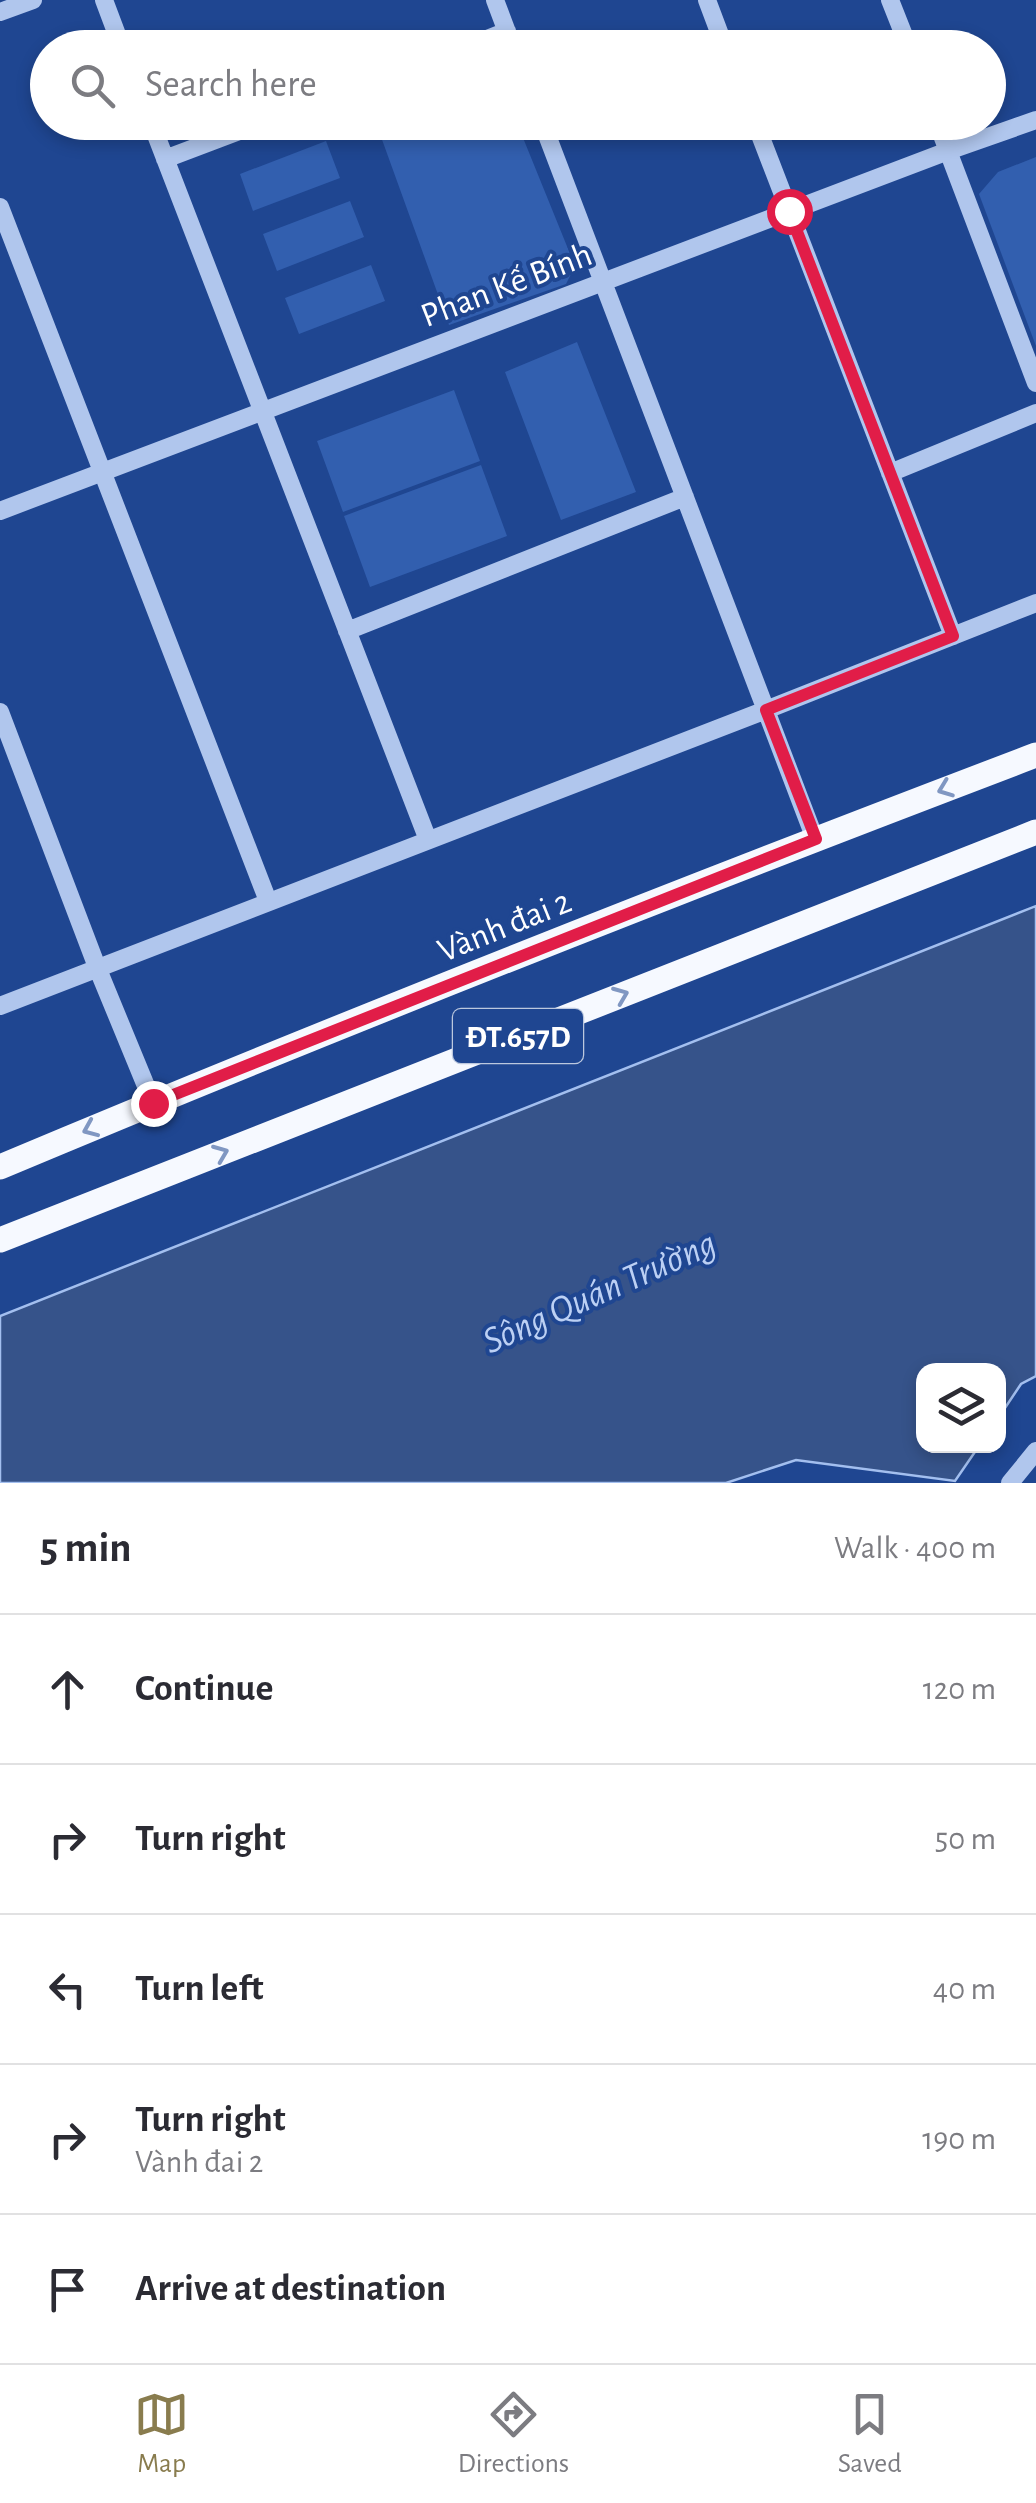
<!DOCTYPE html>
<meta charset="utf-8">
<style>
:root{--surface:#fff;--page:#f7f7f7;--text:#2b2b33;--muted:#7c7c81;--line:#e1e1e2;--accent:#897c4e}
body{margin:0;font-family:"Alegreya Sans",sans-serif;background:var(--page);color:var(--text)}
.controls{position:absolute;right:30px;bottom:30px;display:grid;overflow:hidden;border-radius:20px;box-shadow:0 5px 15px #0003}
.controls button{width:90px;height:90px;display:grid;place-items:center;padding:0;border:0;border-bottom:2px solid var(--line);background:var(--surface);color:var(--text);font:50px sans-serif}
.stop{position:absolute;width:30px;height:30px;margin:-22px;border:8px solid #e11d48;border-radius:50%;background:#fff}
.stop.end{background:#e11d48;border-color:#fff;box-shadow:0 2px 10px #0008}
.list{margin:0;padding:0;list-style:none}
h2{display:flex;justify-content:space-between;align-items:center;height:130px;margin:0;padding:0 40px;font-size:42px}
h2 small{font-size:32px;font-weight:400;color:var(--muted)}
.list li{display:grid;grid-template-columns:65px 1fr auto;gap:30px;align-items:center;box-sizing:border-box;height:150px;padding:0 40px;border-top:2px solid var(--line)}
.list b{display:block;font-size:38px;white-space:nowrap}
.list p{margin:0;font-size:32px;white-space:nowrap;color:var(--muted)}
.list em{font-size:32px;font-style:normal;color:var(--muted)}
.icon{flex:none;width:55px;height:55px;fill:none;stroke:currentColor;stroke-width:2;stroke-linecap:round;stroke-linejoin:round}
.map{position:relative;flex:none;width:1036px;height:1483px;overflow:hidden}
.search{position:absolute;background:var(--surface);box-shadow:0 5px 15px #0003;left:30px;right:30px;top:30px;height:110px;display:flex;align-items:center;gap:25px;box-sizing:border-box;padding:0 35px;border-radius:55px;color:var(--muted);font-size:38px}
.sheet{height:880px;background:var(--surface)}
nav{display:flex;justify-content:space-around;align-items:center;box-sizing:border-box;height:140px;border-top:2px solid var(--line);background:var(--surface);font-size:28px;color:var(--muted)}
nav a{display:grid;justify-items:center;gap:5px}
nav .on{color:var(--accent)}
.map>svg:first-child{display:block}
</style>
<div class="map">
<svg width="1036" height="1483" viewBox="0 0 1036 1483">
<rect width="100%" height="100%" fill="#1f4691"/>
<path fill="#325faf" d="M376,123H517L575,266L566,284L449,325Z
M326,141L340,178L253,211L240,174Z
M1036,157V346L979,194L998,172Z
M350,201L364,237L277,271L263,234Z
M371,265L385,301L299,334L285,298Z
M577,342L636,492L561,520L505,372Z
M454,390L480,461L343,512L317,441Z
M481,465L507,536L370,587L344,516Z"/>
<path fill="#36538a" stroke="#a3bfef" stroke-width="2.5" d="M1036,906V1376L1021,1384L999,1417L998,1370H924V1446H979L955,1481L796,1460L726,1483H0V1316Z"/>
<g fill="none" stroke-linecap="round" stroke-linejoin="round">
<path stroke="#b0c6ed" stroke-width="18" d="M104,0L122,48
M495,0L513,48
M707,0L725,48
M890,0L909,48
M0,12L33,0
M464,48L507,31
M151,122L428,840
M542,122L815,839
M755,122L953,636
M937,122L1036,383
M165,159L263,122
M0,207L268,901
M890,473L1036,413
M0,511L948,151L1036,120
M347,631L685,497
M0,712L97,967L153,1103
M0,1006L766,710L1036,603
M1010,1483L1036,1451"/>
<path stroke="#f6f9ff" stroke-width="25" d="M0,1167C343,1023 689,887 1036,755
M0,1240L1036,832"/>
</g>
<defs><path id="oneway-chevron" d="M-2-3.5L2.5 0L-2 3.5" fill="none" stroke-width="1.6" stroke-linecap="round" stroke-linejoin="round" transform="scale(2.5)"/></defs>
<g stroke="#8097c2">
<use href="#oneway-chevron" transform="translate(945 789) rotate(159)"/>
<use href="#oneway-chevron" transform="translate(621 995) rotate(-22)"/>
<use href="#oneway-chevron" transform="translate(90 1129) rotate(157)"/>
<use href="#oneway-chevron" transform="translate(221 1153) rotate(-22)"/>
</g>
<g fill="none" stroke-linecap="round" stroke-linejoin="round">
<path stroke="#e11d48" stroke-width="12" d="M153,1103L816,839L766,710L953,636L789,211"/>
</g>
<g text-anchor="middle" stroke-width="8" stroke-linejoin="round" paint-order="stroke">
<rect fill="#1f4691" stroke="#bcc8de" stroke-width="2.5" x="453" y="1009" width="130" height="54" rx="8"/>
<g font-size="32" font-weight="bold" fill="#fff">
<text x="518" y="1047">ĐT.657D</text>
</g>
<g font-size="35" fill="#fff" stroke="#1f4691">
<text transform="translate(506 284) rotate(-21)" y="12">Phan Kế Bính</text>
<text transform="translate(504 925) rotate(-22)" y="12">Vành đai 2</text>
</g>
<g font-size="38" font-style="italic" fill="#bcd0f4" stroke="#1f4691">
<text transform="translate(599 1291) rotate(-24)" y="13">Sông Quán Trường</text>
</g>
</g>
</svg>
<div class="controls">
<button><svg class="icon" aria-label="layers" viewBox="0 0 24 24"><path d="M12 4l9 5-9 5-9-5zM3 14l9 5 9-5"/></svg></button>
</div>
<div class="stop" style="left:789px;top:211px"></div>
<div class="stop end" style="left:153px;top:1103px"></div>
<div class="search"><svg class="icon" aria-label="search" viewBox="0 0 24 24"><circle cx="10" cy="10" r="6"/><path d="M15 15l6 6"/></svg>Search here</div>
</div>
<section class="sheet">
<h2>5 min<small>Walk · 400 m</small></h2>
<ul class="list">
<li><svg class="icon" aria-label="ahead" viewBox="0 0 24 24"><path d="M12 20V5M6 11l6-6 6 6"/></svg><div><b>Continue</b></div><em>120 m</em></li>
<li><svg class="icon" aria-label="right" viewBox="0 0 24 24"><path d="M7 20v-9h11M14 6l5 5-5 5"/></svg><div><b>Turn right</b></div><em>50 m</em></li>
<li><svg class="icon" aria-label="left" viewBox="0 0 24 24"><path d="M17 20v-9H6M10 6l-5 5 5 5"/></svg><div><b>Turn left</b></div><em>40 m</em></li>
<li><svg class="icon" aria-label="right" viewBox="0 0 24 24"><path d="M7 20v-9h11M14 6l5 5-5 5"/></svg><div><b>Turn right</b><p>Vành đai 2</p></div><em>190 m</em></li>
<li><svg class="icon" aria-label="arrive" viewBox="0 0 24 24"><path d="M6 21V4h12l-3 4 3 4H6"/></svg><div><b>Arrive at destination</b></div></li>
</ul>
</section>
<nav>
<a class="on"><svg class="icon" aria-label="map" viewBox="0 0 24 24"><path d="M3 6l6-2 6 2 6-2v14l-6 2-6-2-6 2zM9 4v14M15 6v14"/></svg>Map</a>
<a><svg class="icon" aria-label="directions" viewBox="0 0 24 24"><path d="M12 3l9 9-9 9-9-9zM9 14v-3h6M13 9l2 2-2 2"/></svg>Directions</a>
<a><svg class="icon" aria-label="saved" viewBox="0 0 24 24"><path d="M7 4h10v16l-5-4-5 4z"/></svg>Saved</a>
</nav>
